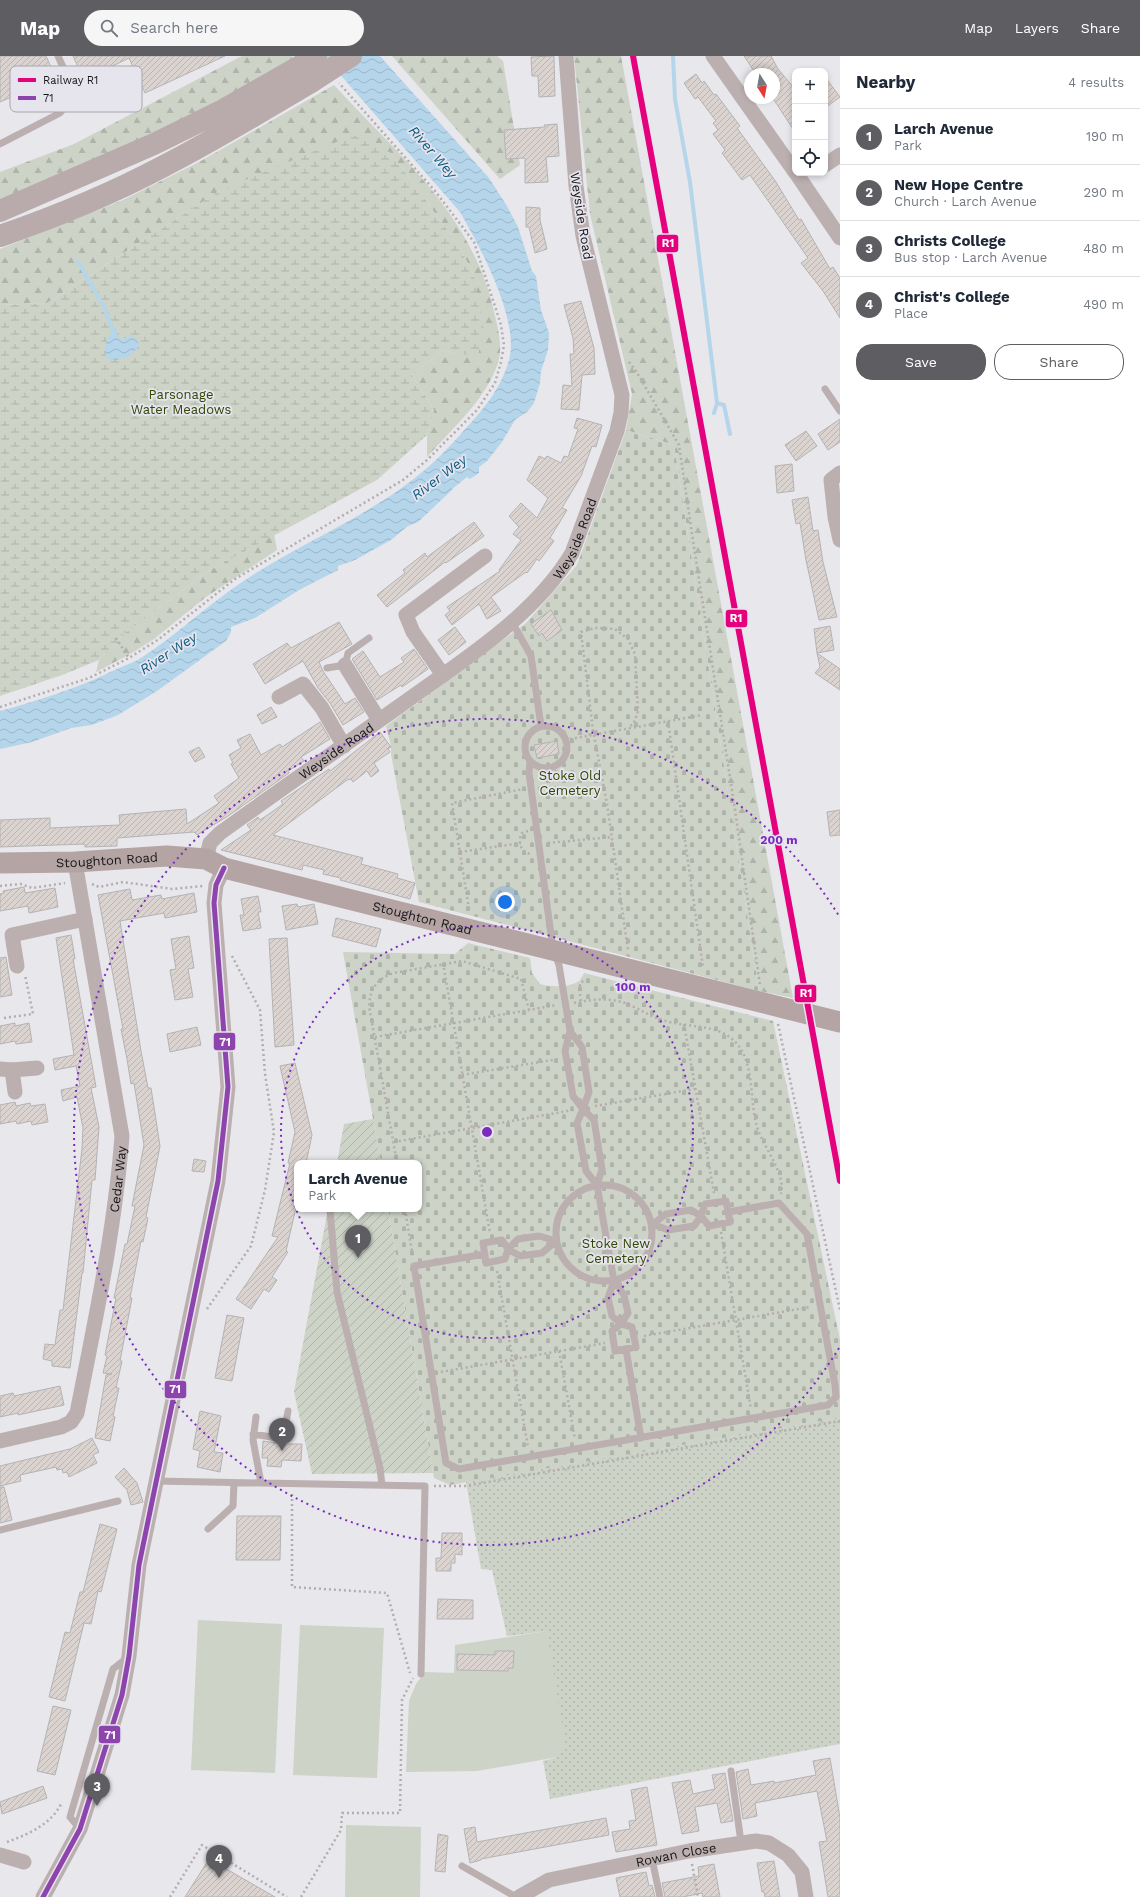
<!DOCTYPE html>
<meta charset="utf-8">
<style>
:root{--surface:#fff;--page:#f6f6f7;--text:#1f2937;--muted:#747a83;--line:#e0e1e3;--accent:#5e5e62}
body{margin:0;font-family:"Work Sans",sans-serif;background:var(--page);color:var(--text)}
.controls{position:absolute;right:12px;top:12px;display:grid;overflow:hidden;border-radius:8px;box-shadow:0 2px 6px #0003}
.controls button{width:36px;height:36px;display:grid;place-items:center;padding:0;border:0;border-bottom:1px solid var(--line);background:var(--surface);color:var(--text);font:20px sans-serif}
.compass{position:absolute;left:744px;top:12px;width:36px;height:36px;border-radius:50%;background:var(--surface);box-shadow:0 2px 6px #0003;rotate:169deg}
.you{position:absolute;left:505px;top:846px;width:14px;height:14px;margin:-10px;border:3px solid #fff;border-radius:50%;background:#1a73e8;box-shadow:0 0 0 6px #1a73e833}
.badge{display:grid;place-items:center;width:26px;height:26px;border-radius:50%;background:var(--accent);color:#fff;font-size:13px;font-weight:700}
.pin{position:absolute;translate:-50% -33px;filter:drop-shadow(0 1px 2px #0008)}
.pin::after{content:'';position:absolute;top:21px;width:14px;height:12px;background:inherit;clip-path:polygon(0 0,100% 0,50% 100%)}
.popup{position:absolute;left:294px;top:1104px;width:128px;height:52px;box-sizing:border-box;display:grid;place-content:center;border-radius:8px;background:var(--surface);filter:drop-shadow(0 1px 3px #0005);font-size:13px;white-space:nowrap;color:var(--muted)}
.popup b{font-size:15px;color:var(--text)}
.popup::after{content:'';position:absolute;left:50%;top:100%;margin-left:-8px;border:8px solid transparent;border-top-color:var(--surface)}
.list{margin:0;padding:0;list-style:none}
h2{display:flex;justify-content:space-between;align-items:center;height:52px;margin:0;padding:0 16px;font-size:17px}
h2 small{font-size:13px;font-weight:400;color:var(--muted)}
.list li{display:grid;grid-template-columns:26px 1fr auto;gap:12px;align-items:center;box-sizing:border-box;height:56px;padding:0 16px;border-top:1px solid var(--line)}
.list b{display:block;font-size:15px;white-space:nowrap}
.list p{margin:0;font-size:13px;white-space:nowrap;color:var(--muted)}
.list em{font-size:13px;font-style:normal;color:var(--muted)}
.actions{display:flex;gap:8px;padding:12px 16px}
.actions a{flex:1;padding:9px 0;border:1px solid var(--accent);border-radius:16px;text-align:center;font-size:14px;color:var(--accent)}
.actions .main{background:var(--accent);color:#fff}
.icon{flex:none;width:22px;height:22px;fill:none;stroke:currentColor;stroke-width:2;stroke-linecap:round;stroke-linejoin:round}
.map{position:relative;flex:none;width:840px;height:1841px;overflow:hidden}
header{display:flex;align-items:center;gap:24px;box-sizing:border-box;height:56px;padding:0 20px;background:var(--accent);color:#fff}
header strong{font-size:19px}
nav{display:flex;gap:22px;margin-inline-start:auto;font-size:14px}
.search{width:280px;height:36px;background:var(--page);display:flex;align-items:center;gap:10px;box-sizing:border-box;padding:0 14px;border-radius:22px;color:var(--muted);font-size:15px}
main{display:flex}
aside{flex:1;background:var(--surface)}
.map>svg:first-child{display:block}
</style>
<header>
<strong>Map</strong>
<div class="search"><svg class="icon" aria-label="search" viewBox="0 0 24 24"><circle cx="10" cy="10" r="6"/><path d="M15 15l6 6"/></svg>Search here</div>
<nav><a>Map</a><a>Layers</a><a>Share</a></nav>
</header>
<main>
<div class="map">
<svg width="840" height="1841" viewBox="0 0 840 1841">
<defs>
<pattern id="grass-dots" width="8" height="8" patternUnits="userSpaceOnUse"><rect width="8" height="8" fill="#cdd3c7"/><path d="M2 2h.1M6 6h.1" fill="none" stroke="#afb4aa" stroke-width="1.8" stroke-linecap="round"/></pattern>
<pattern id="forest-firs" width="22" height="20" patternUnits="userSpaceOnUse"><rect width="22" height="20" fill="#cdd3c7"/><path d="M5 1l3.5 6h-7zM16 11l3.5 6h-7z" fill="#afb4aa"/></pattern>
<pattern id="wetland-marsh" width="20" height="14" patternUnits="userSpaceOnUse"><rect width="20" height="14" fill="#cdd3c7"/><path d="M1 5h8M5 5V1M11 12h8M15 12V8" fill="none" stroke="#afb4aa"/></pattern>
<pattern id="cemetery-stones" width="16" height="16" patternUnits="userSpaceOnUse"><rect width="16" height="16" fill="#cdd3c7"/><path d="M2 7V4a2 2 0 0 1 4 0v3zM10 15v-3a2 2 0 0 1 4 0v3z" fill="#afb4aa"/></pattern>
<pattern id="garden-furrows" width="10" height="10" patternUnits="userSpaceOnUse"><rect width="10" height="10" fill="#cdd3c7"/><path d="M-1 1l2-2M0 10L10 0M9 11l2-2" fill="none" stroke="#afb4aa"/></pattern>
<pattern id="water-waves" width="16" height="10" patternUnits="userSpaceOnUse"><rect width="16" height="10" fill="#b5d5eb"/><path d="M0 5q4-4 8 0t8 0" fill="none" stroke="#9bb6c9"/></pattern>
<pattern id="building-hatch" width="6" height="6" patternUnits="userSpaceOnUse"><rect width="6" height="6" fill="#dbd3cf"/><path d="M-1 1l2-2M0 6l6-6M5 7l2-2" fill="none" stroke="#bbb4b1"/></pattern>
</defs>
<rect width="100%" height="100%" fill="#e7e7ec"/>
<path fill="url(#grass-dots)" d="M840,1362V1688L550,1743L543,1705L558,1701L547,1575L507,1580L492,1514L481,1513L466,1426Z"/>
<path fill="url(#forest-firs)" d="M242,0H292L294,3L231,43L0,144V116L74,88Z
M392,0H497L503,5L520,109L500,123Z
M574,0H621L793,942L759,935L674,389L626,374L632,338L590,158Z
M334,29C399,100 472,157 494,256C498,272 503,291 498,307C486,343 452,373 427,401V379L434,354L412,319L443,294L457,298L474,220L459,190L391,97L219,135L47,247L0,249V193L123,144L199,106Z
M274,478L277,494L206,541L154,583L132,597L96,616L99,604L124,578L210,514Z"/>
<path fill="url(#wetland-marsh)" d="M353,79L391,97L459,190L474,220L484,275L478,299L457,298L443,294L412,319L434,354L427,379L377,424L210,514L124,578L99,604L62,619L0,640V249L47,247L219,135Z"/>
<path fill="url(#cemetery-stones)" d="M626,374L674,389L759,935L419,846L391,698V690L386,670L526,567L577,509Z
M468,887L530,902L532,917L540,928C550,931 569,932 579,925C581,923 583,919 584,917L773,965L840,1284V1362L450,1429L434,1422L388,1153H419V1107H381L343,896L455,898Z"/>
<path fill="url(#garden-furrows)" d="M373,1063L381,1107H337L344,1068Z
M328,1153H388L433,1417L312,1418L294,1336Z"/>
<path fill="#cdd3c7" d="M198,1564L282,1568L275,1717L191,1714Z
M300,1569L384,1572L377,1722L293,1719Z
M547,1575L566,1692L558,1701L477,1715L406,1716L409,1645L416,1628L425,1616L454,1617L455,1589Z
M346,1769L421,1771L420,1841H345Z"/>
<path fill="url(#water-waves)" d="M324,0H380L489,122L507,150L518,171L532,215L536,220L541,254L549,277L548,294L541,315L540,327L534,347L527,356L515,364L502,386L487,405L479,411V417L470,423L467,421L452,433V434L418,466L408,470L391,484L355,504L338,510V514L299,534L255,562L231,571V576L226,585L157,635L118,659L92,669L71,672L32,686L0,693V655C41,644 81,631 119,612C128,608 137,605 144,600C183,574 216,541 256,517C305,486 360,463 407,428C429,412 449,392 467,371C485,352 502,330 509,304C520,264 480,191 460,156Z
M115,272L120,284L130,280L136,282L139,289C135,299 118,307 108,303C100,294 108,280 115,272Z"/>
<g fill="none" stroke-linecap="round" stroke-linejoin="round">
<path stroke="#b5d5eb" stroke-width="4" d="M673,0L675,43L690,126L717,347L714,357
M78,205L104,251L113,274
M717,347L724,349L730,378"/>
</g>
<path fill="url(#building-hatch)" stroke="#b4b3b4" d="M0,0H46L56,22L0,46Z
M73,0H225L145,37L129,2L84,24Z
M554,0L555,40L539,41L538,20H532L531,1Z
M744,0H771L778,13L795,33V76L774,44V18H756Z
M696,18L702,27L704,25L714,39L716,38L740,70L737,72L776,126L799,164L801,163L830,213L833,211L840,222V262L823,235L801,207L808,202L750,119L742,124L722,97L725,94L713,78L718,74L713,67L716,65L698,41L695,43L684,27Z
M825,21L840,41L825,52Z
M557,68L559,100L546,101L548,126L525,127V102L506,103L504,74L545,71L544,69Z
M526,151L540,152V164L547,193L535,197L529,171H526Z
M581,245L594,292L595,318L582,319L579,354L561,353L563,329L572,330L570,298H574L573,282L564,249Z
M577,362L602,369L596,391L592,390L581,420L562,452L567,454L550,482L554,485L539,505L537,503L527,517L526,516L491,541L501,555L487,563L479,548L452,569L445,559L450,555L447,551L500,515L499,514L521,484L513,478L519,471L509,460L521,447L537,462L548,442L527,424L539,400L545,403L547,400L561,407L564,400L568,401L578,373L574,372Z
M840,363V386L828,394L818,378Z
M806,375L817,390L796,405L785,389Z
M792,408L794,435L777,437L775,410Z
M808,441L813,475L818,474L823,506L837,561L819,564L806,504L800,467L796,468L792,444Z
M474,466L484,480L446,507L445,506L387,551L377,539L405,517L403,514L425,497L427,501Z
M551,554L562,574L547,585L542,577L539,580L531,568Z
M339,566L352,588L319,606L323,615L345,648L355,642L364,656L343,669L330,647L318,632L303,605L265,628L253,608L287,587L291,592Z
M830,570L834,594L817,597L814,573Z
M455,571L466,586L449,599L438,584Z
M414,593L428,613L402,631L401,629L377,644L352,603L363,595L380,621L404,606L401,602Z
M817,597L840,613V634L815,617L820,611Z
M271,651L277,661L262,668L257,659Z
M320,666L330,683L301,701L304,705L288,715L289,717L228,760L197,779L194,776L117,782V790L85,791V788L0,791V764L50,762V772L120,769L119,759L186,753L187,768L219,747L214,740L239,722L231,708L233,707L229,699L241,692L237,684L250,678L261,699L280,688L282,691Z
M380,676L391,691L388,693L390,696L374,707L379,715L371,721L367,715L353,726L351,723L347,724L273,779L363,802L361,808L398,818L397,822L415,827L410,843L340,824L341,822L323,818L324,814L303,809L302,814L221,794L251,774L247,769L258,761L260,764L269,758L283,748L281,745L329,713L330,715Z
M557,685L559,698L537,702L534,689Z
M199,691L205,701L195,706L189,696Z
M840,754V779L830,780L827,756Z
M24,831L25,837L55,832L58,851L29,857L28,850L0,855V838L4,837L3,835Z
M130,833L132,844L161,839L162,843L194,837L197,856L165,862L164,857L120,865L141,995L148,1032H151L160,1090L146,1161L148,1162L143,1186L141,1185L130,1242H132L120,1305H122L116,1332H119L113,1360L115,1361L110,1385L95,1382L106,1319L112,1318L103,1317L107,1300L105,1299L116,1242H114L125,1188H127L135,1150H132L144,1089L134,1027L131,1028L127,1003L121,973H123L98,839Z
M258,840L261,856H258L261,872L243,875L240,859H244L241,843Z
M297,848L298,851L314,848L318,868L286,874L282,850Z
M336,862L381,873L376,891L332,880Z
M71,879L75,903H73L96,1031L91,1032L99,1071L95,1124H92L83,1217H82L70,1312L52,1310V1305L43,1303L45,1288L55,1289L60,1254H63L82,1093L83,1072L77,1041L63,1045L61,1034L80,1030L76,1010L55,1014L53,1003L74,999L56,882Z
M189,880L194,912L188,913L193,941L175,944L170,914L176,913L171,883Z
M287,882L294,989L275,991L269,883Z
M6,901L12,939L0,941V902Z
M15,967V970L29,967L32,986L16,988L15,985L0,988V970Z
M197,971L201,989L170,996L167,978Z
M295,1007L312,1079L306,1107H297V1147L286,1195L288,1196L272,1221L277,1224L269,1236L264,1233L251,1253L236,1243L278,1181L272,1180L290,1107H288L295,1076L280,1010Z
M15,1046L16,1050L30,1047L31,1050L45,1048L48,1066L32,1069L31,1065L17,1068L16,1065L0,1068V1049Z
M194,1103L206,1105L204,1116L192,1115Z
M227,1259L244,1262L232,1325L215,1322Z
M60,1330L64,1349L18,1359V1357L0,1361V1340L13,1337L14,1340Z
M200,1355L221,1360L214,1396L223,1397L220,1416L197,1411L200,1395L193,1393Z
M92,1382L99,1396L93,1399L97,1407L69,1421L67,1416L63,1417L62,1413L57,1414L56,1411L20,1419L21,1425L0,1430V1410L70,1393Z
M263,1385L282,1388H302L301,1405L282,1404L281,1411L267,1410L268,1402H262Z
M124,1412L137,1427L143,1446L131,1449L127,1434L115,1421Z
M0,1431H4L12,1464L0,1467Z
M237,1460H281L280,1504H236Z
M100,1468L117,1473L101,1536L98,1535L91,1568L84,1567L65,1645L49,1641L65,1576L70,1577L80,1536H83Z
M442,1477H462V1499L455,1498V1507H451V1515H436V1502H441Z
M438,1543L473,1544V1563H437Z
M495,1595H514L513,1612H508V1615L457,1614V1598L495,1599Z
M53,1650L71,1654L55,1719L37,1715Z
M830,1702L840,1762V1841H828L819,1786L827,1785L817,1735L755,1747L757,1760L743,1763L736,1716L748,1713L751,1729L774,1725V1727L816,1719L813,1705Z
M725,1717L733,1765L721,1767L717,1747L695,1751L699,1775L682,1778L672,1727L690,1724L693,1738L715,1733L712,1719Z
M43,1730L47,1742L2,1758L0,1746Z
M647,1731L657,1789L616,1796L612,1776L630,1773L629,1765L636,1764L631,1734Z
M606,1762L609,1779L481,1803V1804L470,1807L464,1773L475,1771L477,1786Z
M438,1778L448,1780L445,1816L435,1815Z
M209,1803L275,1841H185Z
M774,1805L780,1841H765L764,1836H762L757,1807Z
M714,1808L720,1841H703L702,1837L683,1841H665L662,1827L699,1820L698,1811Z
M646,1816L649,1830L652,1829L655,1841H620L616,1822Z"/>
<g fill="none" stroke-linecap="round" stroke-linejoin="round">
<path stroke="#b4acad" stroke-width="2.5" stroke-dasharray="2 3" stroke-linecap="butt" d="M629,306L636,315L679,389L694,491L734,747L760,929
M116,582L129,602
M0,651L89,622L129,602L159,583L235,523L403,424L427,404L477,354L495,327L501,306L504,289L501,269L474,186L435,135L339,27
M668,665L703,911
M593,674L607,748L628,894
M589,679L593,674L581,576L595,572L615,573L628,583L635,598L638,655L634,667L628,672
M565,684L702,659
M528,775L522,777C517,786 521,797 531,798
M548,787L612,781
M460,796L521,787
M92,828L99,831L123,826L172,833L203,830
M0,830L21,828L32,832L65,827
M469,853L452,747L523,733
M443,907L490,1177
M581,945L579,932L581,926L584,925
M574,947C593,943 612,941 630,949C643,955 653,962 666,965C693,973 725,966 742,995C754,1017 750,1047 757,1071C763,1091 786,1117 781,1138
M4,962L33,958L25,919
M684,968L714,1137
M778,968L840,1254
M375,981L557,949
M462,1019L558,1003
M595,1050L695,1033
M394,1086L573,1054
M397,1107L369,950C370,932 378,922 394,917L462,905L521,923L529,954
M405,1153L413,1202
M721,1176L751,1353
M497,1215L528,1391
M207,1253L251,1190L265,1134L274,1076L265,1018L260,954L232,900
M644,1280L810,1251
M559,1295L575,1383
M441,1316L605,1287
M434,1430H465L840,1365
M292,1438V1531L387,1537L410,1617
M7,1786C29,1778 52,1768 62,1746
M692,1808L698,1841
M170,1841L202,1789L287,1841
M301,1841L341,1774L342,1757H400L402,1644L413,1622"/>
<path stroke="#bcafb0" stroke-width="7" d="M0,88L60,57L75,37L58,0
M825,333L840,355
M512,566L531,600L541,670
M327,612L345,609L348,597L369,582
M525 691a21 21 0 1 1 42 0a21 21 0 1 1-42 0Z
M530,705L529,717L553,893L559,909L570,975L565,995L573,1040L583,1053L577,1067L586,1115L597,1129
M570,975L582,991L589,1036L583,1053L594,1064L602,1113L597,1129L614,1225L608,1242L612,1260L621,1268L628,1257L624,1239L614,1225
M556 1177a48 48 0 1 1 96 0a48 48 0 1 1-96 0Z
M726,1145L730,1166L709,1170L701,1160L705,1148Z
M330,1154L337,1236L380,1412L382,1429
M691,1154L701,1160L694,1170L668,1174L653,1168L666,1158Z
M539,1180L556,1185L542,1197L520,1200L508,1193L518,1183Z
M502,1184L508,1193L505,1203L486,1207L483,1187Z
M485,1198L414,1210L446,1407L459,1413L828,1349L836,1341L835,1329L807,1178L779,1147L728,1156
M621,1268L632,1271L636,1291L615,1295L612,1275Z
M626,1293L641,1382
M253,1378L283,1383L288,1355
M156,1425L261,1427L253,1384L256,1361
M261,1427L425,1430L421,1618
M208,1473L233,1450L234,1427
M0,1474L118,1445
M731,1715L741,1786
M80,1773L70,1761L113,1613L127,1602
M652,1803L660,1841
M462,1810L516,1841"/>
<g stroke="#bcafb0" stroke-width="15">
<path d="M713,0L795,116"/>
<path d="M825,109L840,99"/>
<path d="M796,117L840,182"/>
<path d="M840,417L831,424L835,461L840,484"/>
<path d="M345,609L379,664"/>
<path d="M443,619L413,576L406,559L485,500"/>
<path d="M279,641L303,628L322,652L344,690"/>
<path id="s1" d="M206,803L210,787L220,777C280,734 340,692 401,649C460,606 534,561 572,497L617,375L621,357L622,339L583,180L576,130L566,0"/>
<path d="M17,910L12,879L85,863"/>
<path d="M0,1013L12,1014L37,1012"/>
<path d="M12,1014L15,1036"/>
<path id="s2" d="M0,1385L61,1371L71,1366L77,1357C95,1265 115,1173 122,1080L75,806"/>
<path d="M0,1799L24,1806"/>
<path d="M43,1841L80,1773L122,1639L129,1600L139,1509L218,1125L228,1031L214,847L216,829L224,812"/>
<path id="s3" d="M519,1841L549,1824L689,1795L756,1785L769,1787L788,1799L802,1816L806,1841"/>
</g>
<path stroke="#b4a4a4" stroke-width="21" id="s4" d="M0,807L75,806L167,800L206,803L224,812L840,966"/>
<path stroke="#b9abac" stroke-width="22" d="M0,155L154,88L223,54L302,9
M0,180C55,161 111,138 162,111C213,85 262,55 311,26"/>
<path stroke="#b9abac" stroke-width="22" d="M302,9L316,0
M311,26L351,0"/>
<g stroke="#e6e5ee" stroke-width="8">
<path id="bus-1" d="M43,1841L80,1773L122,1639L129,1600L139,1509L218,1125L228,1031L214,847L216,829L224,812"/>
</g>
<use href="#bus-1" stroke="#8e44ad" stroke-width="5"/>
<g stroke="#e6e5ee" stroke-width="9">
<path id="rail-1" d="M633,0L840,1125"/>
</g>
<use href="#rail-1" stroke="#e5007d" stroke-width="6"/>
</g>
<g fill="none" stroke="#7b2cbf" stroke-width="2" stroke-dasharray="2 4">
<circle cx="487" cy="1076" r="206"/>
<path d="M839 1292A413 413 0 1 1 839 860"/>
</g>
<g text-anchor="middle" stroke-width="3.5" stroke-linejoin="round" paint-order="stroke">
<g font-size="13" fill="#141417" stroke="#e6e5ee">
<text transform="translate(582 160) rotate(81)" y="5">Weyside Road</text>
<text dy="5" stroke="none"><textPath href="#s1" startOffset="497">Weyside Road</textPath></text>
<text dy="5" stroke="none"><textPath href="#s1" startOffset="173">Weyside Road</textPath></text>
<text dy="5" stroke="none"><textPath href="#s4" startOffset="107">Stoughton Road</textPath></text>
<text dy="5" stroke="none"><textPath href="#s4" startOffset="431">Stoughton Road</textPath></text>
<text dy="5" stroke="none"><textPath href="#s2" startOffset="322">Cedar Way</textPath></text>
<text dy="5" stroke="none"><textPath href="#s3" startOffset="164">Rowan Close</textPath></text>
</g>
<g font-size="13" fill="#324702" stroke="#e6e5ee">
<text x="181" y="343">Parsonage<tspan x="181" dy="15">Water Meadows</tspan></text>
<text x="570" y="724">Stoke Old<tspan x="570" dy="15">Cemetery</tspan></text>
<text x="616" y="1192">Stoke New<tspan x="616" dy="15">Cemetery</tspan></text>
</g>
<g font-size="14" font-style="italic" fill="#0a5b81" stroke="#e6e5ee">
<text transform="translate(433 96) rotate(49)" y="5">River Wey</text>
<text transform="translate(439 421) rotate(-37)" y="5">River Wey</text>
<text transform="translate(168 597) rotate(-33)" y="5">River Wey</text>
</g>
</g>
<rect x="10" y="10" width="132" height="46" rx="6" fill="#e6e5ee" stroke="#a7a6ae" stroke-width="1"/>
<rect x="18" y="22" width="18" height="4" fill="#e5007d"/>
<rect x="18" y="40" width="18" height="4" fill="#8e44ad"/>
<g font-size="11" fill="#141417">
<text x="43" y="28">Railway R1</text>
<text x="43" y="46">71</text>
</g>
<circle cx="487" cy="1076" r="6" fill="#7b2cbf" stroke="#e6e5ee" stroke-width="2"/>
<g font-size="12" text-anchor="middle" font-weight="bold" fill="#7b2cbf" stroke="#e6e5ee" stroke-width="3.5" stroke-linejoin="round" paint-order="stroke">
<text x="779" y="788">200 m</text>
<text x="633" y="935">100 m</text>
</g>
<g stroke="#e6e5ee" stroke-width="1.5">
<rect x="656" y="178" width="23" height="19" rx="4" fill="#e5007d"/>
<rect x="725" y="553" width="23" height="19" rx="4" fill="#e5007d"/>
<rect x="794" y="928" width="23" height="19" rx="4" fill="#e5007d"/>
<rect x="213" y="976" width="23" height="19" rx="4" fill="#8e44ad"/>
<rect x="164" y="1324" width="23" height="19" rx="4" fill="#8e44ad"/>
<rect x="98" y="1669" width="23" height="19" rx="4" fill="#8e44ad"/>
</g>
<g font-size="11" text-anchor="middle" font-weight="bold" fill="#fff">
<text x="668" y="191">R1</text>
<text x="736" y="566">R1</text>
<text x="806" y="941">R1</text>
<text x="225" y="990">71</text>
<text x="175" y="1337">71</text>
<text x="110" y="1683">71</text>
</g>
</svg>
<div class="controls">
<button>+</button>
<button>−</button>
<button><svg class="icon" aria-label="locate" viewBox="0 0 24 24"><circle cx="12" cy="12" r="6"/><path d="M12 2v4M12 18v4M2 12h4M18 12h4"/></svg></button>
</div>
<svg class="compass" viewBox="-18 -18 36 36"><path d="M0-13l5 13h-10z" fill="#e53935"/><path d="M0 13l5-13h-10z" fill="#747a83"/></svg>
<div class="you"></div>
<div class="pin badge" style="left:358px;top:1202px">1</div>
<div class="popup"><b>Larch Avenue</b>Park</div>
<div class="pin badge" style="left:282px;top:1395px">2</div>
<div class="pin badge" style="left:97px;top:1750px">3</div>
<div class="pin badge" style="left:219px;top:1822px">4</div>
</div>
<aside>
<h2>Nearby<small>4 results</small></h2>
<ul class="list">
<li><span class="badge">1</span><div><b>Larch Avenue</b><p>Park</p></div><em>190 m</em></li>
<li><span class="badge">2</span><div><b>New Hope Centre</b><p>Church · Larch Avenue</p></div><em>290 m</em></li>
<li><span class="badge">3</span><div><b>Christs College</b><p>Bus stop · Larch Avenue</p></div><em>480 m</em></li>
<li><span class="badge">4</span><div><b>Christ's College</b><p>Place</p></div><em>490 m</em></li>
</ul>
<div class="actions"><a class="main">Save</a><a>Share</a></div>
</aside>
</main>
